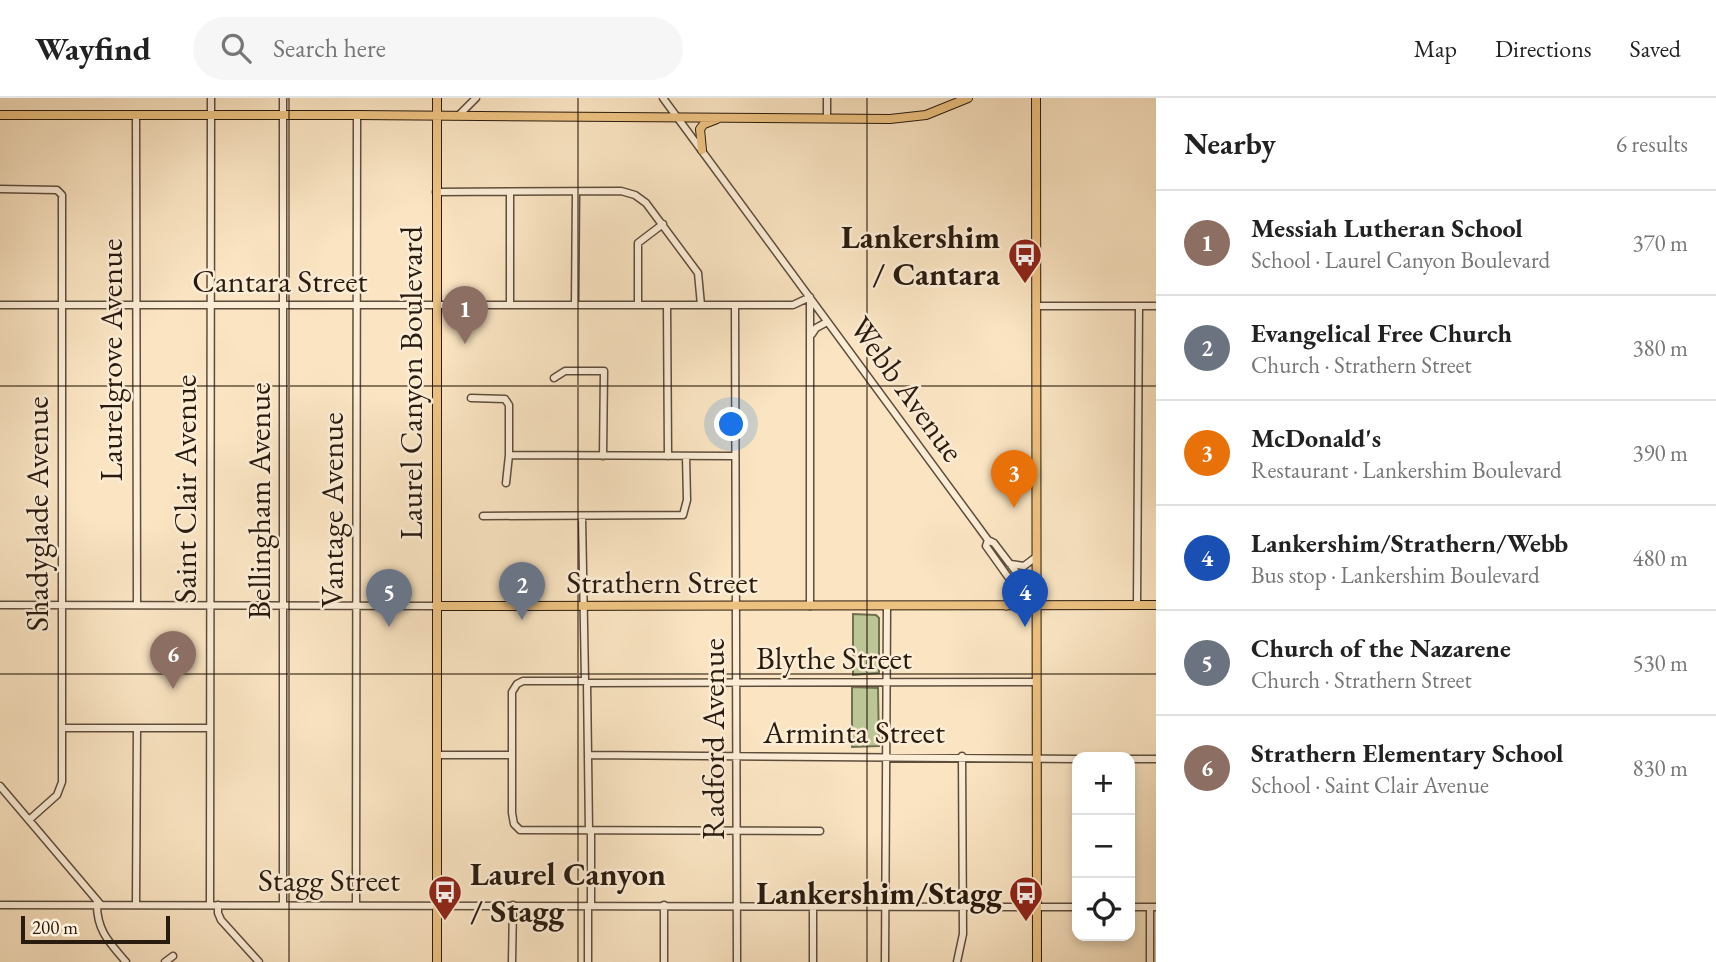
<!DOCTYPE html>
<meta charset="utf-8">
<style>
:root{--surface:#fff;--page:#f6f6f6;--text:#222;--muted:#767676;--line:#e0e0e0;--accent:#ea580c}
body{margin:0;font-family:"EB Garamond",serif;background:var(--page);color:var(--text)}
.controls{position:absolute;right:21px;bottom:21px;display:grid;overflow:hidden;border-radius:14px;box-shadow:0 4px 10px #0003}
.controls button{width:63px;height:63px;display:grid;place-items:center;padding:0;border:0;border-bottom:2px solid var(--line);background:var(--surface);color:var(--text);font:35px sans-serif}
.scale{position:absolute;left:21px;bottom:18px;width:149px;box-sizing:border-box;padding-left:7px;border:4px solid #2a1b0f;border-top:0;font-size:19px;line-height:24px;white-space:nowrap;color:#2a1b0f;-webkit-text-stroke:5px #fcedd7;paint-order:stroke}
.you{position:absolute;left:732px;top:327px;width:24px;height:24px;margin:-18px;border:5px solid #fff;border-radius:50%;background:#1a73e8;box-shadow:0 0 0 10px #1a73e833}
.badge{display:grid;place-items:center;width:46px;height:46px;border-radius:50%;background:var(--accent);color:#fff;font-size:23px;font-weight:700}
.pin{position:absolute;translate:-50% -58px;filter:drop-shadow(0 2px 4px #0008)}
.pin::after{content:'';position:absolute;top:37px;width:24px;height:21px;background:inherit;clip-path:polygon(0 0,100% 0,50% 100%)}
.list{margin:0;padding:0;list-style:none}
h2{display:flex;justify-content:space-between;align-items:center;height:91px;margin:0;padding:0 28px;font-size:30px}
h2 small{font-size:23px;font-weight:400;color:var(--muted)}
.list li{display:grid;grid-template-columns:46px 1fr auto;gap:21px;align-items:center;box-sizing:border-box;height:105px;padding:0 28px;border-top:2px solid var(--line)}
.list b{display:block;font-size:26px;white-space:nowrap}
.list p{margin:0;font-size:23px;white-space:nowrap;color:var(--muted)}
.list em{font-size:23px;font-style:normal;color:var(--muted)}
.icon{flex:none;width:38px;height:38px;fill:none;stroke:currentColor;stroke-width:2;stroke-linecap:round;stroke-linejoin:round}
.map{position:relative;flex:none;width:1156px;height:864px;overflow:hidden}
header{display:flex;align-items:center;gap:42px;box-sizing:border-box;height:98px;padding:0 35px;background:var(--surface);border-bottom:2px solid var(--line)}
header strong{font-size:33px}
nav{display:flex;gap:38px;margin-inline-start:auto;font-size:24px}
.search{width:490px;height:63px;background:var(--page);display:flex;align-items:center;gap:18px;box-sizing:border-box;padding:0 24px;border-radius:38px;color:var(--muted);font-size:26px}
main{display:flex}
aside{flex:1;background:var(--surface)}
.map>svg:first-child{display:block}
</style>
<header>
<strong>Wayfind</strong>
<div class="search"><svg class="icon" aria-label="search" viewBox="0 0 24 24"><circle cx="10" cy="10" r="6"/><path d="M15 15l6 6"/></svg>Search here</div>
<nav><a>Map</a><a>Directions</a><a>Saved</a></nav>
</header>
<main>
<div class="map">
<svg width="1156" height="864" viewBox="0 0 1156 864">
<rect width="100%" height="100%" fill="#fae4c2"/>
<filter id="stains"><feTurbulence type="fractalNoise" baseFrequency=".00286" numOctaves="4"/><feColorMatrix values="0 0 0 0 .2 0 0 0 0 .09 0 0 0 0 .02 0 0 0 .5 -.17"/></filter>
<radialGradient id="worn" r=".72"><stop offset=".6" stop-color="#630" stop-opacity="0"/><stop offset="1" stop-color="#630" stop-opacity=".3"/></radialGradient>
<path fill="#bbc595" stroke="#727052" stroke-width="2" d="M853,516L876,517L879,520V575L853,577Z
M852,589L878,590L879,648L852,649Z"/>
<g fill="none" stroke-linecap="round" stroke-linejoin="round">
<g stroke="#5e4d3c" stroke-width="9">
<path id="minor" d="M283,0V807
M663,0L988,442L994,445L1023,483L1035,508
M827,0V20
M136,17L137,506
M459,17L476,0
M0,91L57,92L62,97V684L57,697L29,722
M436,94L621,93L635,97L646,105L698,175L701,207
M510,95V207
M810,199V508
M0,207H793L810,199
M575,207L576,94
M638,207V145L663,126
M667,207L668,358
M735,207L737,864
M1036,208H1156
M812,236L816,230L827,224
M554,280L565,273H604L603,358
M471,300L505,301L509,307V357L506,385
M509,357L735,358
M483,418L683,417L687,402L686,358
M582,418L585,583
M988,442L986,448L1016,490L1031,504
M1010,466L1024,468L1036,459
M0,507L436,508
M1137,507L1139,208
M587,585L589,733
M62,630H209
M437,657H512
M588,657L1077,661
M1130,661H1156
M0,688L101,807
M591,733V808
M820,733L520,732L514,726L512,715V594L517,586L523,583H585L587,585L1036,584
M0,807L1077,809
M97,807C97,833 110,845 126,864
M136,807L137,630
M210,807L211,0
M218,807V815L221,822L259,864
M356,807L357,17
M1130,809H1156
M1150,809V864
M165,864L173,858
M512,864L513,807
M588,864V808
M664,864V807
M813,864V808
M885,864L887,508
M957,864L963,836L962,658"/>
</g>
<g stroke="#2a1b0f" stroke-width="10">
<path id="major" d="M437,0V864
M1036,0L1037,864
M0,17H357L890,21L926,17L968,0
M702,52L700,31L704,26L717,21
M436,508L1156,507
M1006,508L1015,497L1016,490"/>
</g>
<use href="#minor" stroke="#fcedd7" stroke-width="6"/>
<use href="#major" stroke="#edc281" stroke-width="8"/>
</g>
<path fill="none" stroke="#2a1b0f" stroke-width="2" stroke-opacity="0.55" d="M289,0V864M578,0V864M867,0V864M0,288H1156M0,576H1156"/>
<defs>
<g id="bus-pin" transform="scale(1.75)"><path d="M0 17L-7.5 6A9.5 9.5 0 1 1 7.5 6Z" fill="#8f2418" stroke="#fcedd7"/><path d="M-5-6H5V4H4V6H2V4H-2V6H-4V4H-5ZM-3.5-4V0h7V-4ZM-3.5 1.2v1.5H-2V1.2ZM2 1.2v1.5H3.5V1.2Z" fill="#fff"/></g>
</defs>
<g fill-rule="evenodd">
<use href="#bus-pin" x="1025" y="157"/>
<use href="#bus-pin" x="445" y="794"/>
<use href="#bus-pin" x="1026" y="795"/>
</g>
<g text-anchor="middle" stroke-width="5" stroke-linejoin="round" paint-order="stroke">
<g font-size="32" font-weight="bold" fill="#2a1b0f" stroke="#fcedd7" text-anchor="end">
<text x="1000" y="150">Lankershim<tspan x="1000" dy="37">/ Cantara</tspan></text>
<text x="470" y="787" text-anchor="start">Laurel Canyon<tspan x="470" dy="37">/ Stagg</tspan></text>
<text x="1002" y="806">Lankershim/Stagg</text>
</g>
<g font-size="32" fill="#2a1b0f" stroke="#fcedd7">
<text x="280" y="194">Cantara Street</text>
<text transform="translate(111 262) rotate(-90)" y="11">Laurelgrove Avenue</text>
<text transform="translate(411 285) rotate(-90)" y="11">Laurel Canyon Boulevard</text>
<text transform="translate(907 291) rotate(54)" y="11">Webb Avenue</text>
<text transform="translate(185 391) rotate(-90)" y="11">Saint Clair Avenue</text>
<text transform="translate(259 403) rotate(-90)" y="11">Bellingham Avenue</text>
<text transform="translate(332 412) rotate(-90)" y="11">Vantage Avenue</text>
<text transform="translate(37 416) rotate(-90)" y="11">Shadyglade Avenue</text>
<text x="662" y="495">Strathern Street</text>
<text x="834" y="571">Blythe Street</text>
<text x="854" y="645">Arminta Street</text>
<text transform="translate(713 641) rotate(-90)" y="11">Radford Avenue</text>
<text x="329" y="793">Stagg Street</text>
</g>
</g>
<rect width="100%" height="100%" filter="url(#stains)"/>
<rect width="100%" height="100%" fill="url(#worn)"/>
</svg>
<div class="controls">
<button>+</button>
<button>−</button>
<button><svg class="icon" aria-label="locate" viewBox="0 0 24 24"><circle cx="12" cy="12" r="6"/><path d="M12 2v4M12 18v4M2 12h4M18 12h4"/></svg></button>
</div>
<div class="scale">200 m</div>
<div class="you"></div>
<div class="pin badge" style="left:465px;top:246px;background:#8d6e63">1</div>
<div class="pin badge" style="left:522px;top:522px;background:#6b7280">2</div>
<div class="pin badge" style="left:1014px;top:410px;background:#e8710a">3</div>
<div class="pin badge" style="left:1025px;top:529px;background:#1a4fb4">4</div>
<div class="pin badge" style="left:389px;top:529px;background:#6b7280">5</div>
<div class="pin badge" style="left:173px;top:591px;background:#8d6e63">6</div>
</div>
<aside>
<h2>Nearby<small>6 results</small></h2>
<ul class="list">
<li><span class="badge" style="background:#8d6e63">1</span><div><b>Messiah Lutheran School</b><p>School · Laurel Canyon Boulevard</p></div><em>370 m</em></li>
<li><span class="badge" style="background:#6b7280">2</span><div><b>Evangelical Free Church</b><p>Church · Strathern Street</p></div><em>380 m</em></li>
<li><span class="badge" style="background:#e8710a">3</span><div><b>McDonald's</b><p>Restaurant · Lankershim Boulevard</p></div><em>390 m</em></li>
<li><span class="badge" style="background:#1a4fb4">4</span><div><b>Lankershim/Strathern/Webb</b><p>Bus stop · Lankershim Boulevard</p></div><em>480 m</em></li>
<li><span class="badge" style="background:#6b7280">5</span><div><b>Church of the Nazarene</b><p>Church · Strathern Street</p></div><em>530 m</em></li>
<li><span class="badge" style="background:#8d6e63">6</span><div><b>Strathern Elementary School</b><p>School · Saint Clair Avenue</p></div><em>830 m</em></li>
</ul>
</aside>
</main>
